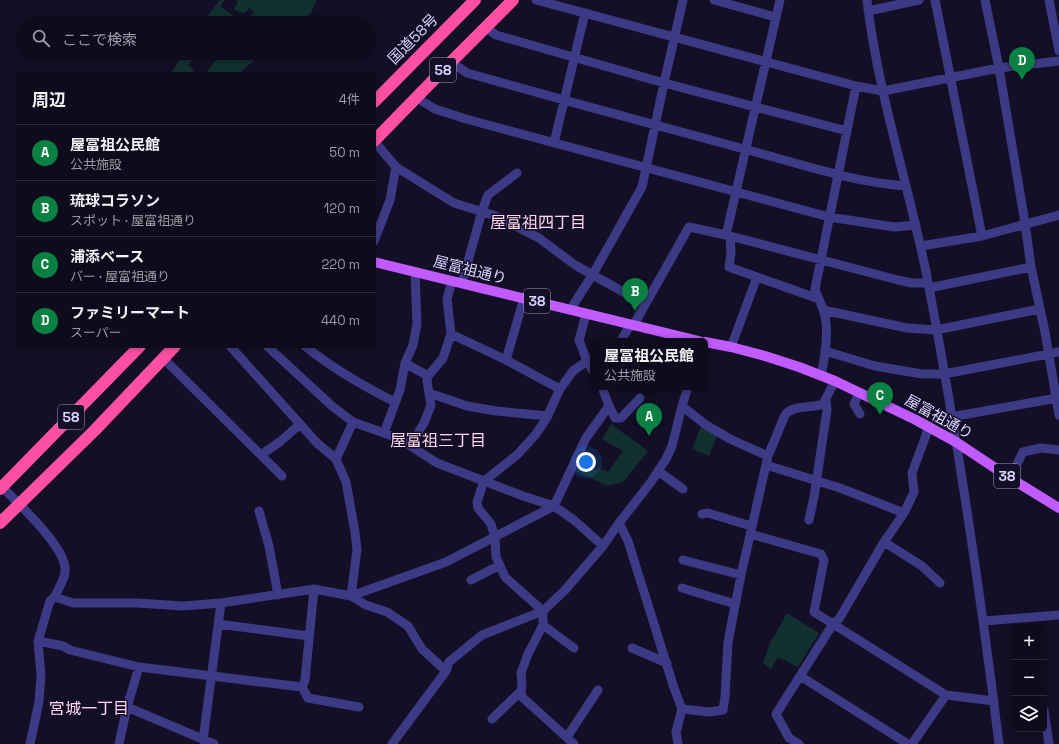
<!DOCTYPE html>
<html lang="ja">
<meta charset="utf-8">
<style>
:root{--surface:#0e0b1c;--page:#1c1929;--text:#f1f3f6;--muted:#9b9ba3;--line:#2e2b3b;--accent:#0b8043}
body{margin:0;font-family:"Space Grotesk","Noto Sans JP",sans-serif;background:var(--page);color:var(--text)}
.controls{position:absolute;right:12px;bottom:12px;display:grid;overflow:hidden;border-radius:6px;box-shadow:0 2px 6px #0003}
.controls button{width:36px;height:36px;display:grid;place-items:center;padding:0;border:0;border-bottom:1px solid var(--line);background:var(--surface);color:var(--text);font:20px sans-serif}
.you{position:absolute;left:586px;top:462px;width:14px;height:14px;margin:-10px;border:3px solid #fff;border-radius:50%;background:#1a73e8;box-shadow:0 0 0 6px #1a73e833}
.badge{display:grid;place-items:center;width:26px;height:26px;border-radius:50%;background:var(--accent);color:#fff;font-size:13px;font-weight:700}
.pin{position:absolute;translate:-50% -33px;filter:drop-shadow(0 1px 2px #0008)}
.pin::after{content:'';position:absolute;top:21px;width:14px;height:12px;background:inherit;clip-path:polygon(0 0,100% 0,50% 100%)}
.popup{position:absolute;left:590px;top:338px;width:118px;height:52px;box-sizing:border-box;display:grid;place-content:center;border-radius:6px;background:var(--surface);filter:drop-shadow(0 1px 3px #0005);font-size:13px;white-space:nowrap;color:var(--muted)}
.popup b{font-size:15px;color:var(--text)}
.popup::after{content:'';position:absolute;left:50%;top:100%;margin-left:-8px;border:8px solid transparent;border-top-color:var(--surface)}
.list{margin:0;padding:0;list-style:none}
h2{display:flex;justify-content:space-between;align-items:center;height:52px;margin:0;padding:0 16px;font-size:17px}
h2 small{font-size:13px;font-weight:400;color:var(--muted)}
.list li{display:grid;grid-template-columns:26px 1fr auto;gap:12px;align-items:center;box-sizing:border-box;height:56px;padding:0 16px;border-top:1px solid var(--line)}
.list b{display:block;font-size:15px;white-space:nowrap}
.list p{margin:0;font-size:13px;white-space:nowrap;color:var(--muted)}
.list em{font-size:13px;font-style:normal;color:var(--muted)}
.icon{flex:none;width:22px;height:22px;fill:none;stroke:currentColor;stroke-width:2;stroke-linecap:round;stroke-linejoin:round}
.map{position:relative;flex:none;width:1059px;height:744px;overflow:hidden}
.search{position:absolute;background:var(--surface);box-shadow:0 2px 6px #0003;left:16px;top:16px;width:360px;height:44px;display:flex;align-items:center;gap:10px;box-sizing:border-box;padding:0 14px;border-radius:22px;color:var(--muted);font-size:15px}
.panel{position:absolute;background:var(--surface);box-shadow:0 2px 6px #0003;left:16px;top:72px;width:360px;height:276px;border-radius:6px}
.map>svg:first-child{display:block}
</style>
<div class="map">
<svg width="1059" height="744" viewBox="0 0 1059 744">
<rect width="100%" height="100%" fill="#130f26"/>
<path fill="#12302f" d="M220,0H225L220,6L236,18L235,23H202Z
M236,0H317L311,13L299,23H245L254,12L249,8L244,13L238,12L234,9L238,2Z
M183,53H198L188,65L193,69V74H171Z
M221,53H263L238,74H205Z
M611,424L648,451L623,482L607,486L576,471L579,462L597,470L599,468L608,472L623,451L602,439Z
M702,424L718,434L709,456L692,449Z
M787,613L819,633L798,667L778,657L771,669L763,663L770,643Z"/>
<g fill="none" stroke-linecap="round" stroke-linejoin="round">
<path stroke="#3d3a85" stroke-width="9" d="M536,0L856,86L883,91L999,68L1059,61
M714,0L775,17
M780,0L726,235L898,280L912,283H928
M867,0C878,96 910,188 928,282C957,435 980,589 999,744
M935,0L982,236
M985,0L999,68L1025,223L1031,267L1045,332L1059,415
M1049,0L1059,51
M868,11L919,0
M485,27L496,35L664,83L847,131
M451,62L467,73C559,99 652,124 744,149C798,163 851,182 906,186
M417,98L435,109L466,119L829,217L894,227L916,225
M374,141L396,167L454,203L496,216L539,238L575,265L645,304
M554,143L585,13
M730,236L731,253L729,267L819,299
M374,241L390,200L396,167
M921,246L982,236L1059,215
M462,283L482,211L488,195L517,173
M929,288L1031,267
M570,310L593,274L642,187L664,83L683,0
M823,310L907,328L936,330L1040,309
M586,314L579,340L587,361L593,371
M633,326L689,227L726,235
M451,334L506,360L560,389
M621,341L630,325
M230,346L317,443L336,459L346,482L355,532L357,550L351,596
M267,346L332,406L353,422L398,438L437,463L523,496L554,506L574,520L603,546
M305,346C333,369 363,386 395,402
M731,347L757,277
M825,351L875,366L922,374H944L1059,352
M163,358L282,476
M506,360L524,298
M405,363L428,376
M821,375C825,357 829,335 825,316C823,307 818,298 815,289L856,86
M429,393L467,406L496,411L548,416
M859,393L854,404L860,414
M609,406L615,418H621L640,398
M682,406L706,425L730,439L768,456
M951,417L1057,398
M384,433L400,390L405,363L413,345L417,324L415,272
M410,446L424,423L431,405L427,381L428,376L443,358L451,334L447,299L452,281
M261,455L281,441L300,424
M336,459L353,422
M766,465L840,488L904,513
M658,471L683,489
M1010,478L1023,452L1041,448L1059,450
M2,487C19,504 64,546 65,568C66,574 63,580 60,586C57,592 56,597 50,601L38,641L41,676L39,702L30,744
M259,511L269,546L278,595
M702,514L708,513L751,526
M809,520L814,497L827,410L826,401
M619,523L628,541L674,688L682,709L676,732L678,744
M750,534L821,554L824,560L814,612L946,695L994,701
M884,542L922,566L940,583
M683,560L741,575
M471,580L500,565
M682,588L735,604
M351,596L446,562L554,506L586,438L609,406L602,387
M55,597L73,603H137L183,606L221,603L314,589L351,596L366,605L387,612L408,626L422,649L446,671
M984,621L1059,615
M218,624L309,636
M543,625L574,648
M38,641L63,646L70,650L139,667L302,687L305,680L314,589
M632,648L667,663
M800,676L908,744
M302,687L308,698L359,707
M127,707L214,744
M682,709L709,712L723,710L725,697L728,642L741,575L768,456L785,415C794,404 811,409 823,404L835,381
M1044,710L1049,744
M492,719L521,691
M567,737L598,690
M203,740L221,603
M119,744L127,707L139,667
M392,744L446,671L449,662L482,635L543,611L565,590L603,546L619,523L651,482L666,459L672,446L682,406L688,387
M574,744L522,697L521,691L522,683L521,673L528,654L543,625V611L505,577L496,557L495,538L491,524L478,508L477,502L484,481L517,455L536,434L546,419L560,389L573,371L587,361
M799,744L789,738L776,714L833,624L839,619L884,542L904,513L914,492L912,473L929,427
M912,744L946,695"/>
<path stroke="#c25bff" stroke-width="10" d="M374,262L699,341
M705,342L731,347L765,356L799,367L835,381L916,420L956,442L1010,478L1059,508"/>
<path stroke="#ff4fa3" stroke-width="12" d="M374,102L475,0
M374,141L451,62L513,0
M0,489L140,346
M0,523L95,430L175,346"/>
</g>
<g text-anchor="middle" stroke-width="3" stroke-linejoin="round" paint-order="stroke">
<g fill="#130f26" stroke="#9e99be" stroke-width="1">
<rect x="430" y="58" width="26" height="24" rx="3"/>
<rect x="524" y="289" width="26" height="24" rx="3"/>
<rect x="58" y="405" width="26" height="24" rx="3"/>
<rect x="994" y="464" width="26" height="24" rx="3"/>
</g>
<g font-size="14" font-weight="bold" fill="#d9d4ff">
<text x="443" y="75">58</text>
<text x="537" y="306">38</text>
<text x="71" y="422">58</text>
<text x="1007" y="481">38</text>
</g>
<g font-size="15" fill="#d9d4ff" stroke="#130f26">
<text transform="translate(413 39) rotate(-45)" y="5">国道58号</text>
<text transform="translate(470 270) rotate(14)" y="5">屋富祖通り</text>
<text transform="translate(939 417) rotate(29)" y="5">屋富祖通り</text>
</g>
<g font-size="16" fill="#ffd6f0" stroke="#130f26">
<text x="538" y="228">屋富祖四丁目</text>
<text x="438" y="446">屋富祖三丁目</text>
<text x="89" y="714">宮城一丁目</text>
</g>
</g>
</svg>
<div class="controls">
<button>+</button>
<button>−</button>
<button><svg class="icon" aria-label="layers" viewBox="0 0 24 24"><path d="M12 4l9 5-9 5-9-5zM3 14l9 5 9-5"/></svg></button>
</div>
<div class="you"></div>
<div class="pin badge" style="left:649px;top:436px">A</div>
<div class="popup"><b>屋冨祖公民館</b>公共施設</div>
<div class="pin badge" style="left:635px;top:311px">B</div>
<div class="pin badge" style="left:880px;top:415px">C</div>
<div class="pin badge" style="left:1022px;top:80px">D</div>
<div class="search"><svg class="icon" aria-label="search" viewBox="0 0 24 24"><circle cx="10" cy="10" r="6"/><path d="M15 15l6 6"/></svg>ここで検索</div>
<section class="panel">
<h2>周辺<small>4件</small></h2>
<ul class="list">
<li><span class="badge">A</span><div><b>屋冨祖公民館</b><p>公共施設</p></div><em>50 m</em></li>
<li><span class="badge">B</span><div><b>琉球コラソン</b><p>スポット · 屋富祖通り</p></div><em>120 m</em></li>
<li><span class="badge">C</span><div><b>浦添ベース</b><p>バー · 屋富祖通り</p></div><em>220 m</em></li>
<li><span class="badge">D</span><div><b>ファミリーマート</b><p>スーパー</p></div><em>440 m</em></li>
</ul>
</section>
</div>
